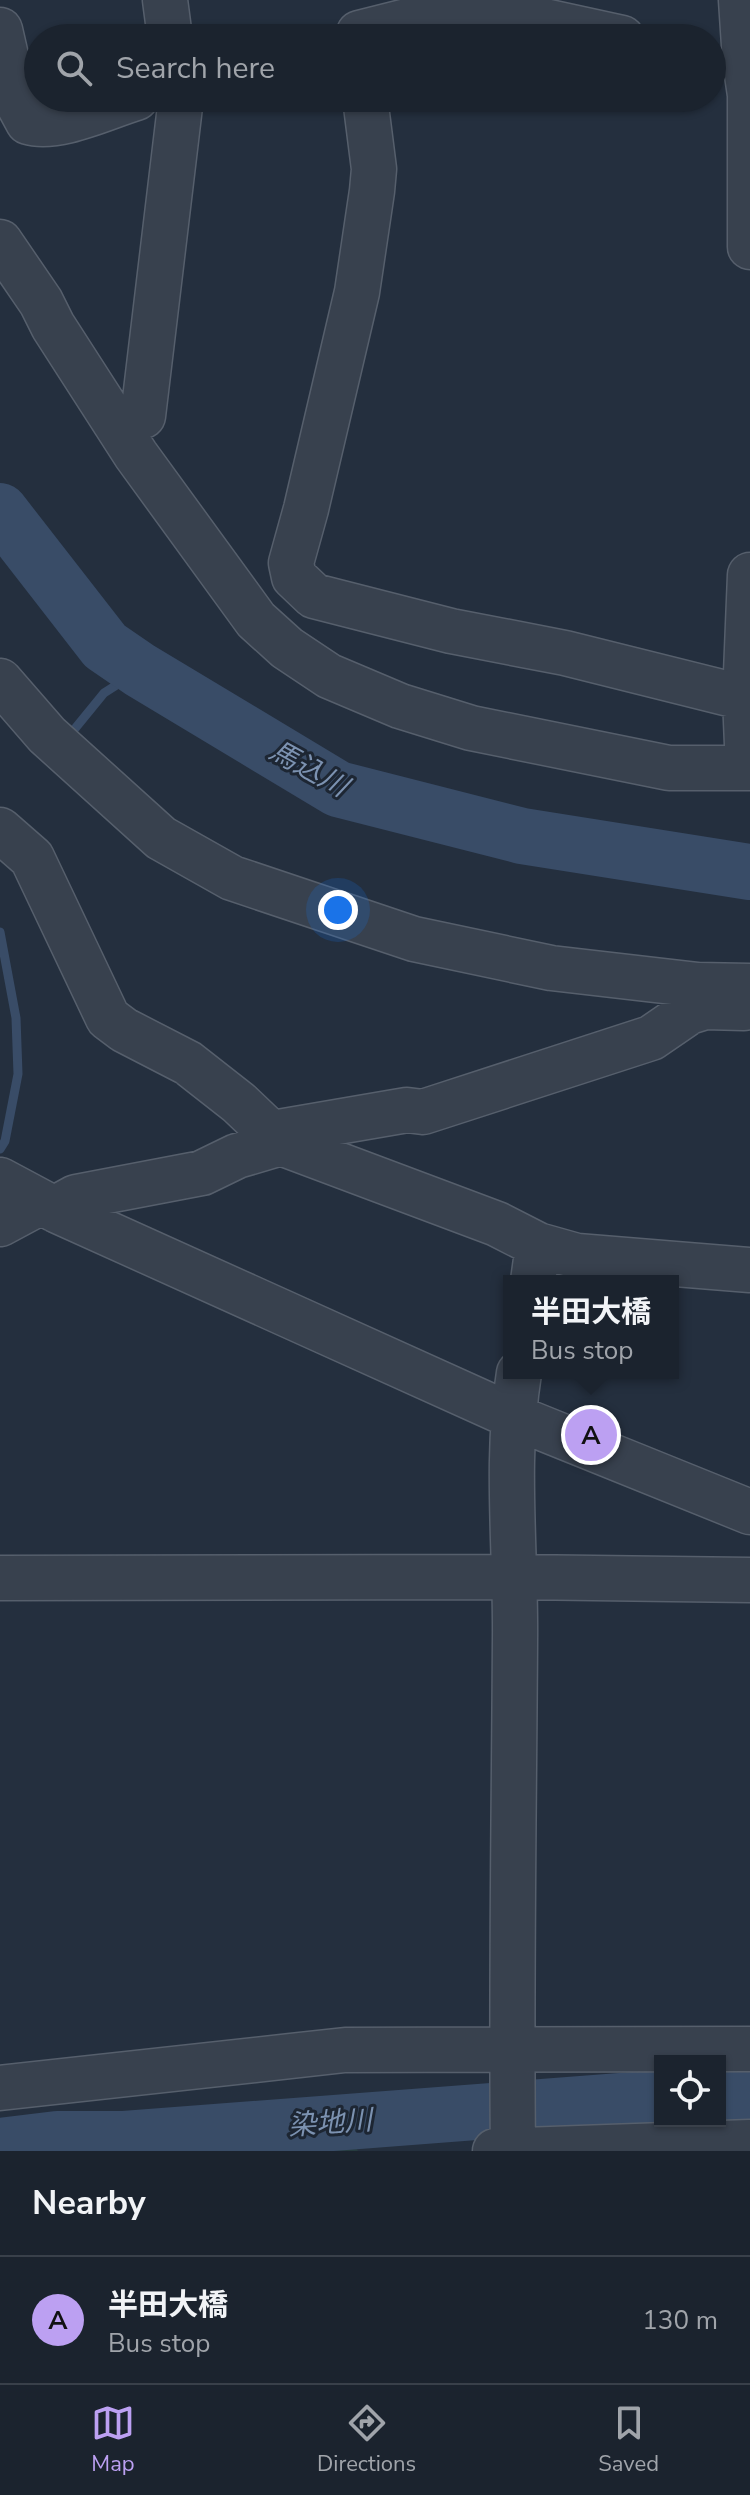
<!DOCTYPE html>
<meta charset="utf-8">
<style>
:root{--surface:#1b232e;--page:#242b36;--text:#f1f3f6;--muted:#a0a4aa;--line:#39404a;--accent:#bca0f2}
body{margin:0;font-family:"Nunito Sans","Noto Sans JP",sans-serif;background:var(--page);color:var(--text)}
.controls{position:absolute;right:24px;bottom:24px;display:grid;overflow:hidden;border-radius:0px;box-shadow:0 2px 6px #0004}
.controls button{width:72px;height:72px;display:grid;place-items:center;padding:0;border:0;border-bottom:2px solid var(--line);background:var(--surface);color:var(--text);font:40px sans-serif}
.you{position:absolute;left:338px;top:910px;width:28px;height:28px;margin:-20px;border:6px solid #fff;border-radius:50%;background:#1a73e8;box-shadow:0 0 0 12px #1a73e833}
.badge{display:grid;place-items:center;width:52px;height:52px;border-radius:50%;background:var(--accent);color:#111;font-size:26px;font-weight:700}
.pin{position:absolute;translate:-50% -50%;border:4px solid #fff;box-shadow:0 2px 8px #0006}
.popup{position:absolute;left:503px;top:1275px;width:176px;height:104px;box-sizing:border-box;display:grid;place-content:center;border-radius:0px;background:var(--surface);filter:drop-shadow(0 2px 6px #0005);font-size:26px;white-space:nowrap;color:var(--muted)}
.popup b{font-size:30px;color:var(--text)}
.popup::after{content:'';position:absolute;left:50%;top:100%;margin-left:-16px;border:16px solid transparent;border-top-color:var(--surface)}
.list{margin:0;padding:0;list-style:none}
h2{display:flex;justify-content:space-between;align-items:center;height:104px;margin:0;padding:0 32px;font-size:34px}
h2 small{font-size:26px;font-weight:400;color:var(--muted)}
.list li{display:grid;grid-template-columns:52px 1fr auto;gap:24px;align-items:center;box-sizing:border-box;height:128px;padding:0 32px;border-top:2px solid var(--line)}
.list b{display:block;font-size:30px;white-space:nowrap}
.list p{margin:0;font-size:26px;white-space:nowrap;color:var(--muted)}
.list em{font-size:26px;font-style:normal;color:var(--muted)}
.icon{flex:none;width:44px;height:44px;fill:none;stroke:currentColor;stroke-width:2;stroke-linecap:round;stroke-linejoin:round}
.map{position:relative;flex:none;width:750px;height:2151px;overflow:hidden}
.search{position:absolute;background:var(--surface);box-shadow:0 2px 6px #0004;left:24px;right:24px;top:24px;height:88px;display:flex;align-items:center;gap:20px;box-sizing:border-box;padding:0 28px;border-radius:44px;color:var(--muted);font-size:30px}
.sheet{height:232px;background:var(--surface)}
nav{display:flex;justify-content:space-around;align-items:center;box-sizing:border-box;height:112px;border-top:2px solid var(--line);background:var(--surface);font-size:22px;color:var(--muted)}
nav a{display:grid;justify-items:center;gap:4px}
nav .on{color:var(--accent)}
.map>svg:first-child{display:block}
</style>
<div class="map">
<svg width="750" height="2151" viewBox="0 0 750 2151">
<rect width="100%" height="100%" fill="#242f3e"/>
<path fill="#263c3f" d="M347,2134L358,2151H152L290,2136Z"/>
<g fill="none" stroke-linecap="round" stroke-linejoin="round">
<path stroke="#394c67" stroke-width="9" d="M73,731L104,693L140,670
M0,932L16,1018L18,1074L5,1141L0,1149"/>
<path stroke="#394c67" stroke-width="56" d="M0,511L105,646L140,670L338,789L522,836L750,872
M720,2094H750
M0,2146L57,2139H124L660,2098"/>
<g stroke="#565f6c" stroke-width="47">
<path id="minor" d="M165,0L170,38
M462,0L471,5L622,38
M741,0L745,61L750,95V247
M0,30L16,100L28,122C58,131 106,107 136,98
M360,38L359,33L471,5
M365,98L374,169L372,191L357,292L306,509L291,563L294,577L314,596L451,631L565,653L745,698
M0,242L41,302L53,326L136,455L256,620L287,648L329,676L400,706L471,728L669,768H750
M143,416L181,98
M0,681L47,735L161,838L232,878L414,939L551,968L698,985L750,986
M748,768L745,698L750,575
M0,830L32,858L108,1018L124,1030L188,1063L239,1103L281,1143L497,1224L538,1245L577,1256L750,1270
M273,1133L407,1110L423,1112L651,1038L689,1012L705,1007L744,1008
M0,1180L58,1211L512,1416L750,1512
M54,1209L76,1197L202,1173L237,1156L281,1143
M0,1224L41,1202
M533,1281L538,1245
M0,1578L516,1577L750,1580
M0,2088L345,2050L750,2049
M495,2151L750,2142
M513,2151C511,1981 514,1810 515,1640C516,1552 505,1460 519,1373"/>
</g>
<use href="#minor" stroke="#38414e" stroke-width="44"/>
</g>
<g text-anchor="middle" stroke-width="6" stroke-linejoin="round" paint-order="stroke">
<g font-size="28" font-style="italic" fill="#7c92b1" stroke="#1d2633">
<text transform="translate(309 768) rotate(29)" y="10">馬込川</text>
<text transform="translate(330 2122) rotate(-4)" y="10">染地川</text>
</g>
</g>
</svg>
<div class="controls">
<button><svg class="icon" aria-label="locate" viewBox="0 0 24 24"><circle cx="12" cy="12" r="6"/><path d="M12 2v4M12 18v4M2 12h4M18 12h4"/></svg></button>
</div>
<div class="you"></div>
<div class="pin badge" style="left:591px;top:1435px">A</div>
<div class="popup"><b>半田大橋</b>Bus stop</div>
<div class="search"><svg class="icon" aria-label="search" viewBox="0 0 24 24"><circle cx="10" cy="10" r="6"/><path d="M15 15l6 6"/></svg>Search here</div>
</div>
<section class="sheet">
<h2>Nearby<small></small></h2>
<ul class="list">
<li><span class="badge">A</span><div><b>半田大橋</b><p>Bus stop</p></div><em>130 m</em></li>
</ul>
</section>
<nav>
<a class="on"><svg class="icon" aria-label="map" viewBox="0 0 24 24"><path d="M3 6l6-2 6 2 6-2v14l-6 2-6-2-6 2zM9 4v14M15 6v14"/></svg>Map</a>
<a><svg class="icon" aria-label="directions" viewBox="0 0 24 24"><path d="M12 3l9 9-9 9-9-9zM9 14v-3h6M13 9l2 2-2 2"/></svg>Directions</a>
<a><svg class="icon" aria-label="saved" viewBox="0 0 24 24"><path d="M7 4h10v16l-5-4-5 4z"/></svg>Saved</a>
</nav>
